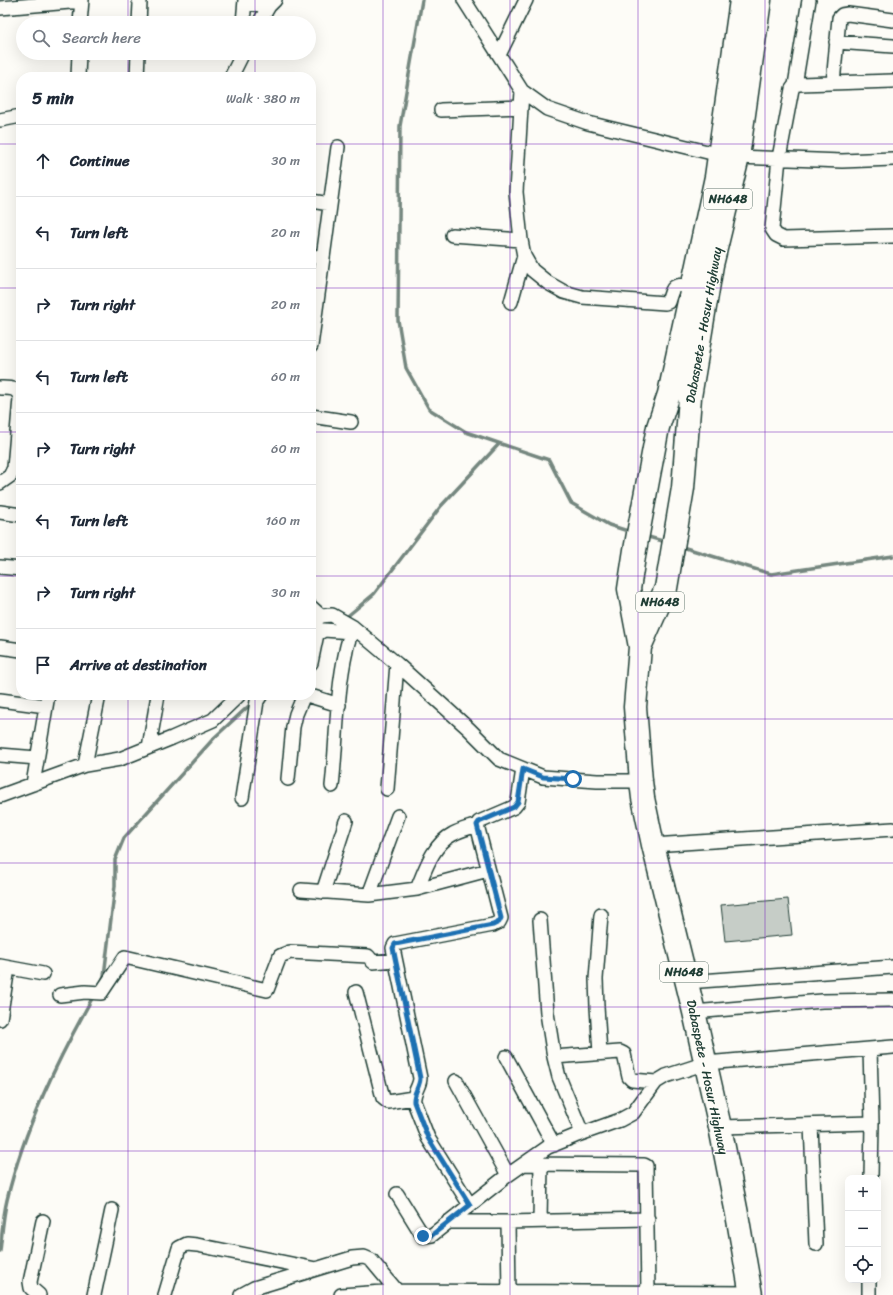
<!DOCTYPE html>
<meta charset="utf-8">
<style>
:root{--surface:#fff;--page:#f6f6f7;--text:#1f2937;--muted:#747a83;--line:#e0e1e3}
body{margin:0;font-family:Sriracha,sans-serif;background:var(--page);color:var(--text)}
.controls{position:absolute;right:12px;bottom:12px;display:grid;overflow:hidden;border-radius:8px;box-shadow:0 4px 16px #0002}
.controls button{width:36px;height:36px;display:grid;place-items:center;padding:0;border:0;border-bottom:1px solid var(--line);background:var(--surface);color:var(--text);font:20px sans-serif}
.stop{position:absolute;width:12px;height:12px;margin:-9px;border:3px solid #1f6fb2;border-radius:50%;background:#fff}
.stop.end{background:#1f6fb2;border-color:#fff;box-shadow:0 1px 4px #0008}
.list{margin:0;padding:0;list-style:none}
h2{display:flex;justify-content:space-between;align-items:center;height:52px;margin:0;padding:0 16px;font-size:17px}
h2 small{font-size:13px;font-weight:400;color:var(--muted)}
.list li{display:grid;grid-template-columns:26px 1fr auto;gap:12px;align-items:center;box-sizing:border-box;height:72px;padding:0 16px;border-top:1px solid var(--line)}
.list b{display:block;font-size:15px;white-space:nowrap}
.list em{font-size:13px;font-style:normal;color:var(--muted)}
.icon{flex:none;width:22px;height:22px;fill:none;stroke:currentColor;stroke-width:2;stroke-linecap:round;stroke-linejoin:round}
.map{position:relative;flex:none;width:893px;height:1295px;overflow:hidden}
.search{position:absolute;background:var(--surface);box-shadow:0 4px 16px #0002;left:16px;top:16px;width:300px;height:44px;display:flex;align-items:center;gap:10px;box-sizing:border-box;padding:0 14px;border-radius:22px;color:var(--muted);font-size:15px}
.panel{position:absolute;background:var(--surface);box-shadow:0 4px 16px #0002;left:16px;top:72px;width:300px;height:628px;border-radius:16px}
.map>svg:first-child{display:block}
</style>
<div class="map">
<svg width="893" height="1295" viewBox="0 0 893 1295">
<rect width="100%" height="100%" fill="#fdfcf7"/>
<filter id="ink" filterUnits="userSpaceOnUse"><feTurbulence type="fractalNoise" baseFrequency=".025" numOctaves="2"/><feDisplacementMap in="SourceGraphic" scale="8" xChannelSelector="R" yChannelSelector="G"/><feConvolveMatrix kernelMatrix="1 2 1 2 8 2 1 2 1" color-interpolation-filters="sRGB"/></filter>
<g filter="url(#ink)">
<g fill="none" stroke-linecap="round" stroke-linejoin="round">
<path stroke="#75877f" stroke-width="3.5" d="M422,0L400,126L398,320L406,368L429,409L466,432L549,460L571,503L609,525L631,532
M645,536L666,542
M679,546L771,574L893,556
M344,619L374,594L441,506L499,444
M102,981L104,976L115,886V860L124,838L215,737L253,702
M0,1251C2,1234 3,1216 7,1200C24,1128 58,1059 94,995"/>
</g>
<path fill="#c6cdc7" stroke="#1f3d34" d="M788,899L792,935L725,941L721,905Z"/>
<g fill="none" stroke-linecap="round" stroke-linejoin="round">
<g stroke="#1f3d34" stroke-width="16">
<path id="minor" d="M139,0L140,3L139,23
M464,0L522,91L547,109L588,123L720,155L738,157L842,161L893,159
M246,3L269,6
M0,8L82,1
M80,23L82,0
M243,23L245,0
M259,23L269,6L275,0
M836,42L893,46
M499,55L526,0
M78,77L79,53
M137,77L138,53
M231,77L243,53
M893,81L800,84L795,85L792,89L779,158L772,229L776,235L784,239L893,236
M833,83L839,18L842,15L848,14L893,20
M795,85L809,0
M522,91L516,192L521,240L524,256L532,270L548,283L564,292L582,297L665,303L668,302C674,283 673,285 693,286
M441,110L521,107
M0,120L21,116
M311,201L330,204
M452,235L521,240
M311,256L323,258
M511,302L524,256
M311,346L338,147
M0,388C9,388 18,387 20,398L14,468L10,476L0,483
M311,416L351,422
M0,512L21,515
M0,567L21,569
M311,607L321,616
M311,626L321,616L332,615L353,627L397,664L469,729L499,759L543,777L597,781H641
M311,641L317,634L324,630L352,632
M0,647L21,650
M311,663L317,634
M307,695L339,705
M0,700L46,706
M149,747L158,695
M0,755L37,758
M85,765L99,695
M288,779L293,727L296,714L304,695
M33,784L48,695
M332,786C337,741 336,695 346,651C347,643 351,635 353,627
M387,789L397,664
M0,796L85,765L120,759L172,738L213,720L239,695
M242,798L257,701L261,695
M653,845L893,829
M417,889C425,870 433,844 453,834C460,830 469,828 477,825
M301,890L369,895L417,889L488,870
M323,892L346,821
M369,895L398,816
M540,920L547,1013L554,1057L559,1077L582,1133
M0,966L43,974
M687,982L893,967
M356,992L383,1098L388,1102L413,1098
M60,995L85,992L101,993L125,957L267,990L280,956L290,952L368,956L373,962L395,960
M694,1012L822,1001L893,1000
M0,1019L8,968
M870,1049L872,1123
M600,1053L597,1007L596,979L601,915
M506,1057L554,1145
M554,1057L620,1052L624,1054L629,1077L632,1080L656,1082
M456,1081L508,1175
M811,1125L816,1244
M720,1127L872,1123L871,1178
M524,1164L644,1165L646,1166L648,1292
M397,1194L423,1236L432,1235L508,1175L548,1147L575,1136L620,1120L633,1113L656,1082L666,1076L706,1063L893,1047
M470,1205L428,1138L414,1102C412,1093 420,1087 420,1078L393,948L395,944L493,925L499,922L501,918L477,825L479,822L514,807L518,802L523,769
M540,1221L541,1164
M448,1222H508L648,1219
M508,1222L509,1295
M39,1295L31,1288L30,1282L43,1221
M94,1295L112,1210
M165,1295L179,1248L187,1244L197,1245L316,1269
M241,1295L254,1288L352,1258L364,1257L371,1260L397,1291
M341,1295L397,1291
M396,1295L397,1291L750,1293
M869,1295V1280"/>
</g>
<g stroke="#1f3d34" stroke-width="25">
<path id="trunk" d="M741,0L716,177L669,394L658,427L635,550L629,589L640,647L635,707L641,781L643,798L653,845L694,1012L720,1127L737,1214L751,1295
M640,647L666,588L683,488L690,397L712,265L738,157L760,0"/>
</g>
<use href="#minor" stroke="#fdfcf7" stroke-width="13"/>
<use href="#trunk" stroke="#fdfcf7" stroke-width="22"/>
</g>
</g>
<g fill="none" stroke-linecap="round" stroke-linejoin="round" filter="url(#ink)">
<path stroke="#1f6fb2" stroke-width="5" d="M423,1236L432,1235L470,1205L428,1138L414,1102C413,1093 420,1087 420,1078L393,948L395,944L493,925L499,922L501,918L477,825L479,822L514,807L518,802L523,769L543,777L573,779"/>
</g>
<path fill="none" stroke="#7b2cbf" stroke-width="1" stroke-opacity="0.55" d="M128,0V23M255,0V23M383,0V1295M510,0V1295M638,0V1295M765,0V1295M128,53V77M255,53V77M0,144H21M311,144H893M0,288H21M311,288H893M0,432H21M311,432H893M0,576H21M311,576H893M128,695V1295M255,695V1295M0,719H893M0,863H893M0,1007H893M0,1151H893"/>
<g text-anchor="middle" stroke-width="3" stroke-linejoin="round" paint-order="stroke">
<g fill="#fdfcf7" stroke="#62766e" stroke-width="1">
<rect x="704" y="189" width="48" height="20" rx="3"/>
<rect x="636" y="592" width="48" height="20" rx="3"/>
<rect x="660" y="962" width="48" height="20" rx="3"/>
</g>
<g font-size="12" font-weight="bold" fill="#1f3d34">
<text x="728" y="203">NH648</text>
<text x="660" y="606">NH648</text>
<text x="684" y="976">NH648</text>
</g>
<g font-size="13" fill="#1f3d34" stroke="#fdfcf7">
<text transform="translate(703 325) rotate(-80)" y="5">Dabaspete - Hosur Highway</text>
<text transform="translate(708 1077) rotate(78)" y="5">Dabaspete - Hosur Highway</text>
</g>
</g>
</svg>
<div class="controls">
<button>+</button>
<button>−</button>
<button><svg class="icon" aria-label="locate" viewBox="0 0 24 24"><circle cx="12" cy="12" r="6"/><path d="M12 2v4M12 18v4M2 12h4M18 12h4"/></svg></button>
</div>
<div class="stop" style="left:573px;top:779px"></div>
<div class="stop end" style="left:423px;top:1236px"></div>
<div class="search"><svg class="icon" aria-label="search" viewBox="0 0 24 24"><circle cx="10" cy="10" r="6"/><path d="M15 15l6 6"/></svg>Search here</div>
<section class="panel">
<h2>5 min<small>Walk · 380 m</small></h2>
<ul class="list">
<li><svg class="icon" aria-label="ahead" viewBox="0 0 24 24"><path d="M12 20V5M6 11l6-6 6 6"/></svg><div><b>Continue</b></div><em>30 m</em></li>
<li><svg class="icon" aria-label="left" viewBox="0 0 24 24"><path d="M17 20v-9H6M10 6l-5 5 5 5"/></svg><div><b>Turn left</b></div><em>20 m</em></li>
<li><svg class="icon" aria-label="right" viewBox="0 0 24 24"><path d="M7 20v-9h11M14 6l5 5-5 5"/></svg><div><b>Turn right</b></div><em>20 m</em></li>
<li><svg class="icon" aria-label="left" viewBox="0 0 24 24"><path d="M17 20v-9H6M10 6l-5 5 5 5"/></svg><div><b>Turn left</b></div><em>60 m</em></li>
<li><svg class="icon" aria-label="right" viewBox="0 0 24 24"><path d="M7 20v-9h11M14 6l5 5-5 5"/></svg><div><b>Turn right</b></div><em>60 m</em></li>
<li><svg class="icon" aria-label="left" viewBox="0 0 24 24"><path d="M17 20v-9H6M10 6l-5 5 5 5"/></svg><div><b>Turn left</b></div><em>160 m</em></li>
<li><svg class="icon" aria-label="right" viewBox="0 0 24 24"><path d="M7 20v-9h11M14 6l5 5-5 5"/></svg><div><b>Turn right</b></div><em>30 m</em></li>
<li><svg class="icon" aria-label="arrive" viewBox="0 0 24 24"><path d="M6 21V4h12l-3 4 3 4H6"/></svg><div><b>Arrive at destination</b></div></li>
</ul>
</section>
</div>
